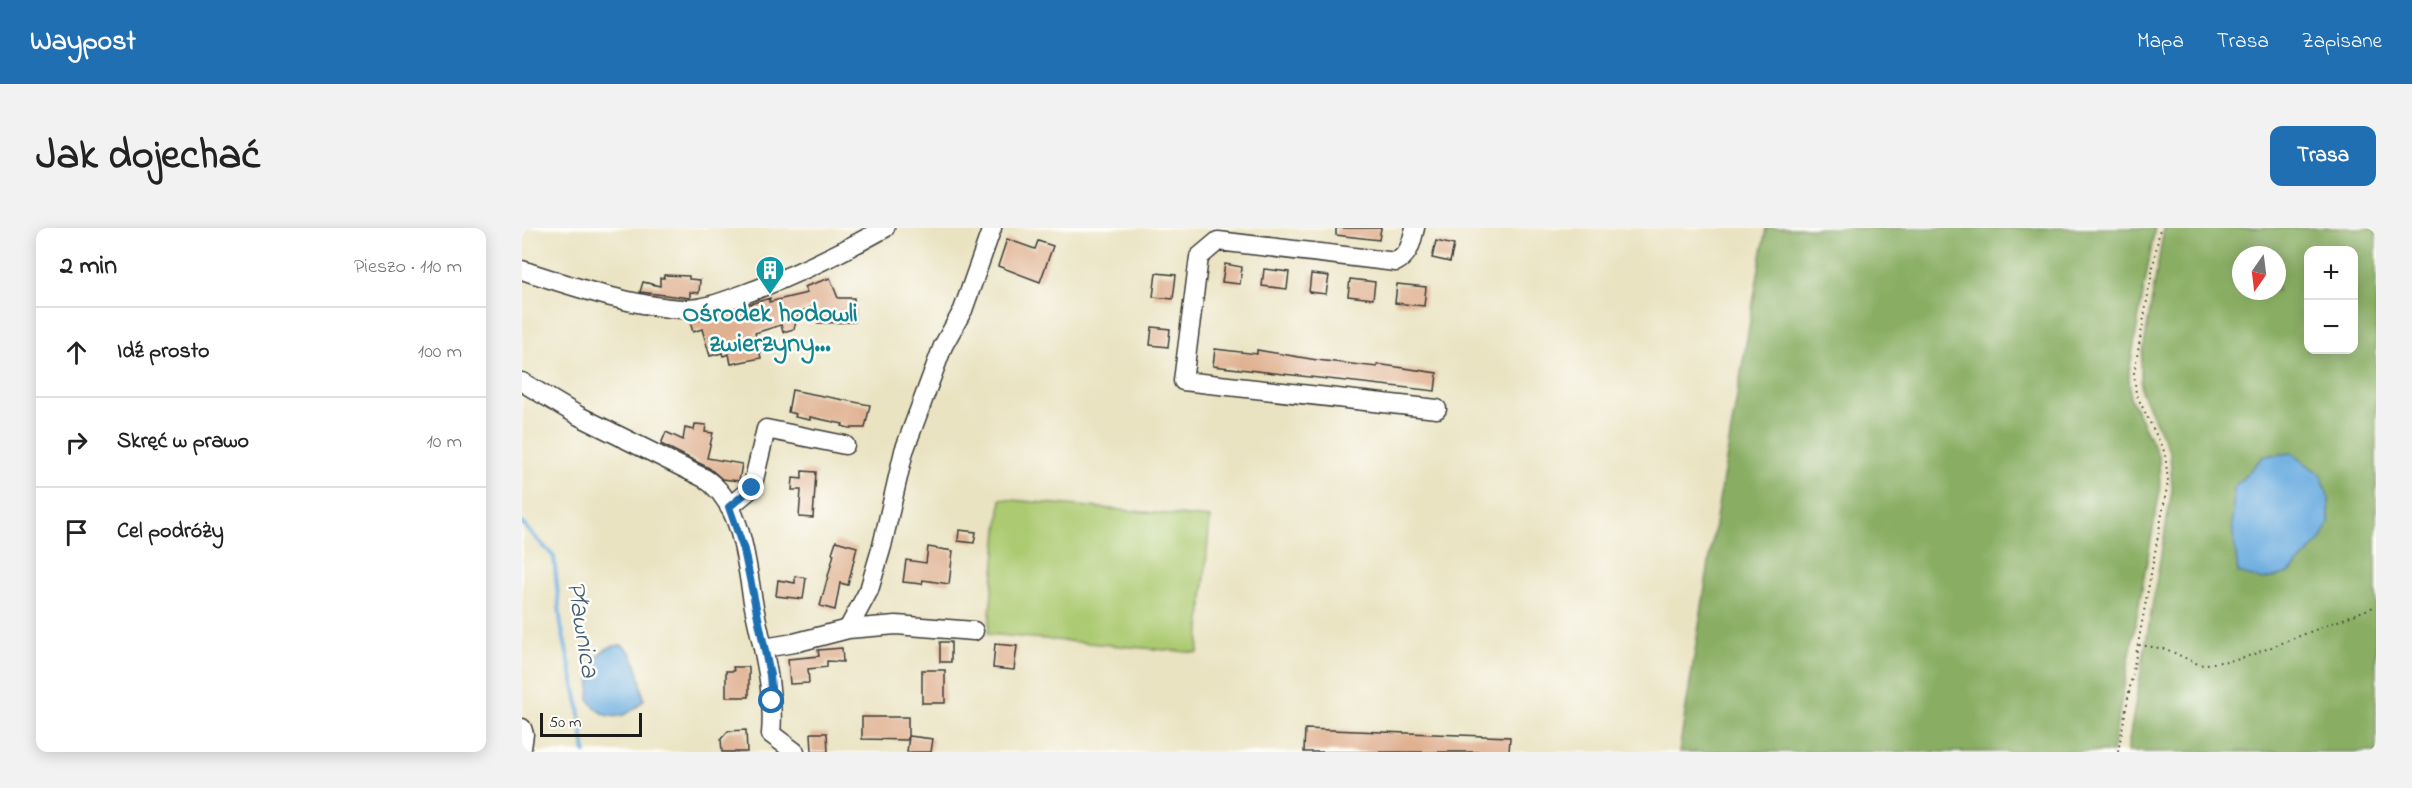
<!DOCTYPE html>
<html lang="pl">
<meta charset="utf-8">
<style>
:root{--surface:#fff;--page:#f2f2f2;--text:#222;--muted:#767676;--line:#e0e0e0;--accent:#1f6fb2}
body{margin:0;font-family:"Indie Flower",sans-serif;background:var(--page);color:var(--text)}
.controls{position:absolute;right:18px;top:18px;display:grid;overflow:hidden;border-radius:12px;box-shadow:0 3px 15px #0003}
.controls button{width:54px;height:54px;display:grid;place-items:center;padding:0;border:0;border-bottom:2px solid var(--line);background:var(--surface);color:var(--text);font:30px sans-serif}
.compass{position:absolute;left:1710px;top:18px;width:54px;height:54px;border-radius:50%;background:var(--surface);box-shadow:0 3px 15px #0003;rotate:194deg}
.scale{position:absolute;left:18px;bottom:15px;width:102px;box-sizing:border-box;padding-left:6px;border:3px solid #1c1c1c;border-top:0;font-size:16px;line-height:21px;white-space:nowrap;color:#1c1c1c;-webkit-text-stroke:4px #fdfcf7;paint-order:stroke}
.stop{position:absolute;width:18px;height:18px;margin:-14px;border:4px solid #1f6fb2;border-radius:50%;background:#fff}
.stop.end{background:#1f6fb2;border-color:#fff;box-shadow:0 2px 6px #0008}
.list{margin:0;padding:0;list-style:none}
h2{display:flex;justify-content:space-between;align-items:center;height:78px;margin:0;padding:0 24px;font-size:26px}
h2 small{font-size:20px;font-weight:400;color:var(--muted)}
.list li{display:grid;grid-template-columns:39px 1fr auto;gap:18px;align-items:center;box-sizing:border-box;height:90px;padding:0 24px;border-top:2px solid var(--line)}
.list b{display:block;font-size:22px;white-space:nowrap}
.list em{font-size:20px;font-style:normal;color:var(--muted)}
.icon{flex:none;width:33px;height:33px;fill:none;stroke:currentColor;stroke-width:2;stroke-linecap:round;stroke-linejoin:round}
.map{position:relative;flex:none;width:1854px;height:524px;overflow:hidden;border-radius:12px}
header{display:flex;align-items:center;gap:36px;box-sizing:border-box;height:84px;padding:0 30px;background:var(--accent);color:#fff}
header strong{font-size:28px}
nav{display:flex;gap:33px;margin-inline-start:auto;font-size:21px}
.intro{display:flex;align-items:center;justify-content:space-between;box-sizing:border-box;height:144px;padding:0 36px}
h1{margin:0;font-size:42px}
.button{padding:15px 27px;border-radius:12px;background:var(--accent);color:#fff;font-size:21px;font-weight:700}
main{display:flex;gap:36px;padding:0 36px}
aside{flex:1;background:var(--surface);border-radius:12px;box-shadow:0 3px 15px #0003}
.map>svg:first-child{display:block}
</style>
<header>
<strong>Waypost</strong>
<nav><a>Mapa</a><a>Trasa</a><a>Zapisane</a></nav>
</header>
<div class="intro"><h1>Jak dojechać</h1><a class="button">Trasa</a></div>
<main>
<aside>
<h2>2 min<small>Pieszo · 110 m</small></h2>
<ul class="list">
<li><svg class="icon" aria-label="ahead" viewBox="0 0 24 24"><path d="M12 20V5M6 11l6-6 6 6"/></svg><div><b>Idź prosto</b></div><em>100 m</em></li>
<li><svg class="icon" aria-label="right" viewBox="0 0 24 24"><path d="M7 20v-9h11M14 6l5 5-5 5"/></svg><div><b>Skręć w prawo</b></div><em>10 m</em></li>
<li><svg class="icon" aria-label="arrive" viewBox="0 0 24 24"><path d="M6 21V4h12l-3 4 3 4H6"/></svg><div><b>Cel podróży</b></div></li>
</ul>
</aside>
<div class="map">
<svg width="1854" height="524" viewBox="0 0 1854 524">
<rect width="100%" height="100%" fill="#fdfcf7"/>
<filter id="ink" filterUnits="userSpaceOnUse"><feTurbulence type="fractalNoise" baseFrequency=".0167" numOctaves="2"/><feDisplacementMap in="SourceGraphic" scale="12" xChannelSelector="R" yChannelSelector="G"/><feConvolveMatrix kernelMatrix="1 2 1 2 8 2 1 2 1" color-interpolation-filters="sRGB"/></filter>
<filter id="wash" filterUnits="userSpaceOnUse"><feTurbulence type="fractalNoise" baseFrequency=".008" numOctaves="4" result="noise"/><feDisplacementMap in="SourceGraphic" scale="24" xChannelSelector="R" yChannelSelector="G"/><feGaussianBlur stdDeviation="1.35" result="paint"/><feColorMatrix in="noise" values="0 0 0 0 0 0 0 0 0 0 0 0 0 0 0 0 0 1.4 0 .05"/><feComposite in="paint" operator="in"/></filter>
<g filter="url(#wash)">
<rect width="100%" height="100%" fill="#eae3c2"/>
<path fill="#acca71" stroke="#647346" stroke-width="1.5" d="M479,271L688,290L676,425L466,406Z"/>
<path fill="#89ae63" stroke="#526540" stroke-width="1.5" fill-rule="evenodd" d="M1244,0H1633L1607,144L1608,169L1637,229L1638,263L1590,524H1157L1194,290Z
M1642,0H1854V524H1605L1650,262L1648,224L1619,163V135ZM1786,22H1832V122H1786ZM1719,27H1755V63H1719Z"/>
<path fill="#6cade0" stroke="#44647e" stroke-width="1.5" d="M1770,225L1799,247L1807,271V296L1799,312L1767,345L1741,352L1716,345L1710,296L1712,259L1742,228Z
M100,417C117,427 118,454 122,472C103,492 85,496 67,472C68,448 68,418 100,417Z"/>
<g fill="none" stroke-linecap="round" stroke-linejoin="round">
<path stroke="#6cade0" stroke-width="4" d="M0,295L32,329L39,397L57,480L63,524"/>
</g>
<g id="blocks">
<path fill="#e0b191" d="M814,0H859L857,12L814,7Z
M485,11L513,21L516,13L531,18L518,54L476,38Z
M914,13L932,17L928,34L910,30Z
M703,36L720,39L718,56L700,54Z
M742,41L767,44L765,61L740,58Z
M634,45L654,47L651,71L631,69Z
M789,46L807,48L804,66L787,64Z
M142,47L167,48V51L178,52L177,65L168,64V70L118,64L121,54L138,58V50H142Z
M308,50L316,70H332L333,94L296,95L295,77L277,84L272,101L261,104L259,97L233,105L239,130L209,136L207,126L201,128L200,125L188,128L180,101L171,104L168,94L248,70L247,74L285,65L282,59Z
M828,51L853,54L851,71L826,68Z
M875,56L904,59L902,78L873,75Z
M630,99L648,101L646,119L628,117Z
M693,121L735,126V122L795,132L855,139V136L915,145L913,163L691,138Z
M270,162L348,177L343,200H327L320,198L321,196L288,189V192L273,189L274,186L266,184Z
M173,196L184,197L183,204L191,205L185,230L220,236L217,253L200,251L187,240L139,216L144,204L161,212L163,200L172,202Z
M280,243L294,244L291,290L277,289L279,262H270L271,250L280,251Z
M437,302L454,304L452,315L436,313Z
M314,313L335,319L326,357L318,355L313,382L298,378L312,326L310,325Z
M406,319L431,323L427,356L401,352L400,356L381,354L384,332L404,335Z
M273,348L284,350L281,371L254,368L256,352L273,355Z
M418,414H429V434H418Z
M473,416L495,418L492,442L471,440Z
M320,420L321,434L305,433V439L286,441L287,455L268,456L266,431L297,428L296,422Z
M211,439H227V469H204V443H212Z
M400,442H423V475H400Z
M340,489H386V512L340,511Z
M783,501L988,509L987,524H782Z
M224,502L225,524H200L199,511L206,503Z
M289,505H305L306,524H290Z
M387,508L411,511L409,524H385Z"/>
</g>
</g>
<g filter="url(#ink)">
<use href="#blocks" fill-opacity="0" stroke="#3b3a35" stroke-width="1.5"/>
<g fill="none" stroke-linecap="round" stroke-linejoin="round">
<g stroke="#3b3a35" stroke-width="21">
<path id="minor" d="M893,0C889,15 888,26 874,34L696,13L677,29L661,153L915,181
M0,42C50,58 108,78 160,81C181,82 203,73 222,66C272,48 317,26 363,0
M0,154L57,188L182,250C222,275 224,338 232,379C241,422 253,462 249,506L273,524
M207,279L230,260L244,201L323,217
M326,401L374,397L452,403
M242,420L272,415L326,401L347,362L360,318L382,223L421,118L441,82L470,0
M0,500L2,506L0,520"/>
</g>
<path stroke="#3b3a35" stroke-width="2" stroke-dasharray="1.5 4.5" stroke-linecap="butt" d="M1617,417L1644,421L1678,437L1719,431L1854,378
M1596,524L1646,254L1643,225L1614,166L1612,145L1638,0"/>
<use href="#minor" stroke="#fff" stroke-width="18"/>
</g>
</g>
<g fill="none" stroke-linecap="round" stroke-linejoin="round" filter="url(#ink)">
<path stroke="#1f6fb2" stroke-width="8" d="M230,260L207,279L222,322L248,447L250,473"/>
</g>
<defs>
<g id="building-pin" transform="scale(1.5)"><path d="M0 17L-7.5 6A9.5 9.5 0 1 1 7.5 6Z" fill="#0f9aa8" stroke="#fdfcf7"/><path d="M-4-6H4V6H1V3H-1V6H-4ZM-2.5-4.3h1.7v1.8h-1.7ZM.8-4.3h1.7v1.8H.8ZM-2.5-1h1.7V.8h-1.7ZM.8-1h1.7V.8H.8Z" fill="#fff"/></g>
</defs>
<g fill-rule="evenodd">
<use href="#building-pin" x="248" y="42"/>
</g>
<g text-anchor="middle" stroke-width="5" stroke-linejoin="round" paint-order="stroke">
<g font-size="26" font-weight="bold" fill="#0d838f" stroke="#fdfcf7">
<text x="248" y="93">Ośrodek hodowli<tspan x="248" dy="30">zwierzyny...</tspan></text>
</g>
<g font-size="27" font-style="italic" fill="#405d74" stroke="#fdfcf7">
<text transform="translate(62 401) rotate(81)" y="9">Pławnica</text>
</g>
</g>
</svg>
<div class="controls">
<button>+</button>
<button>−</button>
</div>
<svg class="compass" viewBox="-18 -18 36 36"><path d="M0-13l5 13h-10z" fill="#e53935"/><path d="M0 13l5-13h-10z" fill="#767676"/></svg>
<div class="scale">50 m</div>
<div class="stop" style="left:250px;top:473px"></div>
<div class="stop end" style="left:230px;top:260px"></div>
</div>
</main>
